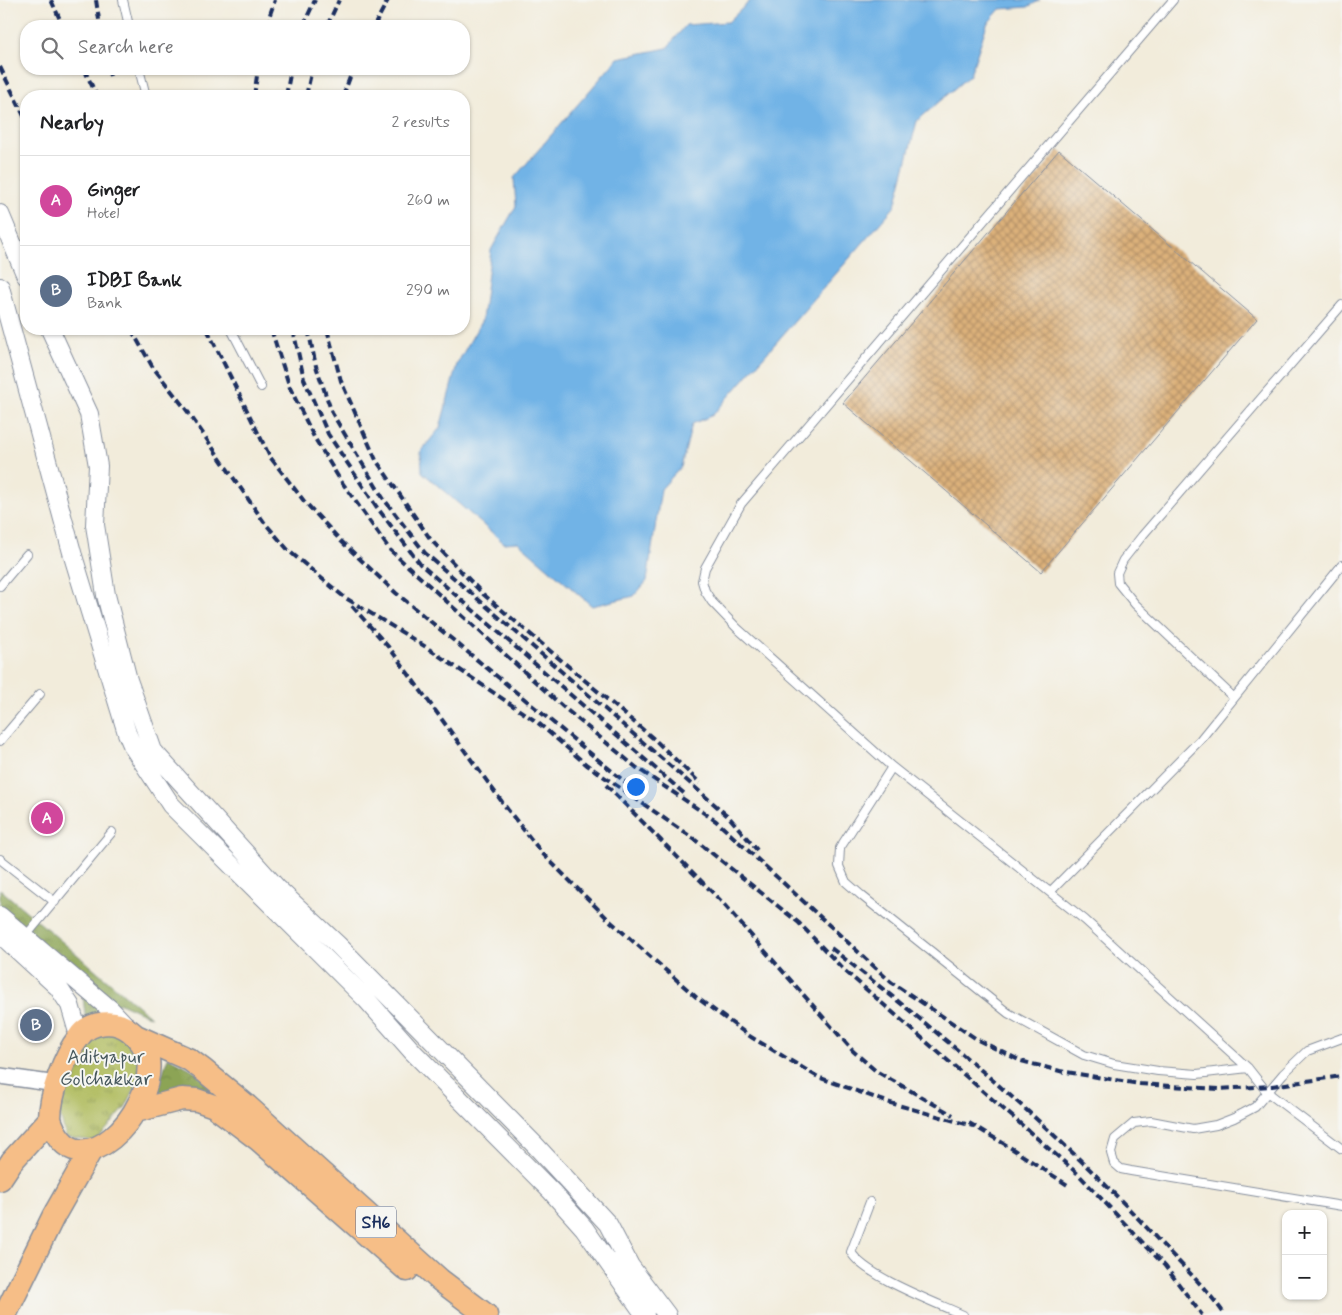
<!DOCTYPE html>
<meta charset="utf-8">
<style>
:root{--surface:#fff;--page:#f2f2f2;--text:#202124;--muted:#757577;--line:#e0e0e0;--accent:#b45309}
body{margin:0;font-family:Mynerve,sans-serif;background:var(--page);color:var(--text)}
.controls{position:absolute;right:15px;bottom:15px;display:grid;overflow:hidden;border-radius:10px;box-shadow:0 1px 4px #0004}
.controls button{width:45px;height:45px;display:grid;place-items:center;padding:0;border:0;border-bottom:1px solid var(--line);background:var(--surface);color:var(--text);font:25px sans-serif}
.you{position:absolute;left:635px;top:786px;width:18px;height:18px;margin:-12px;border:4px solid #fff;border-radius:50%;background:#1a73e8;box-shadow:0 0 0 8px #1a73e833}
.badge{display:grid;place-items:center;width:32px;height:32px;border-radius:50%;background:var(--accent);color:#fff;font-size:16px;font-weight:700}
.pin{position:absolute;translate:-50% -50%;border:2px solid #fff;box-shadow:0 1px 5px #0006}
.list{margin:0;padding:0;list-style:none}
h2{display:flex;justify-content:space-between;align-items:center;height:65px;margin:0;padding:0 20px;font-size:21px}
h2 small{font-size:16px;font-weight:400;color:var(--muted)}
.list li{display:grid;grid-template-columns:32px 1fr auto;gap:15px;align-items:center;box-sizing:border-box;height:90px;padding:0 20px;border-top:1px solid var(--line)}
.list b{display:block;font-size:19px;white-space:nowrap}
.list p{margin:0;font-size:16px;white-space:nowrap;color:var(--muted)}
.list em{font-size:16px;font-style:normal;color:var(--muted)}
.icon{flex:none;width:28px;height:28px;fill:none;stroke:currentColor;stroke-width:2;stroke-linecap:round;stroke-linejoin:round}
.map{position:relative;flex:none;width:1342px;height:1315px;overflow:hidden}
.search{position:absolute;background:var(--surface);box-shadow:0 1px 4px #0004;left:20px;top:20px;width:450px;height:55px;display:flex;align-items:center;gap:12px;box-sizing:border-box;padding:0 18px;border-radius:20px;color:var(--muted);font-size:19px}
.panel{position:absolute;background:var(--surface);box-shadow:0 1px 4px #0004;left:20px;top:90px;width:450px;height:245px;border-radius:20px}
.map>svg:first-child{display:block}
</style>
<div class="map">
<svg width="1342" height="1315" viewBox="0 0 1342 1315">
<defs>
<pattern id="forest-crowns" width="20" height="18" patternUnits="userSpaceOnUse" patternTransform="scale(1.25)"><rect width="20" height="18" fill="#8ca455"/><path d="M2 6a3 3 0 1 1 6 0M12 15a3 3 0 1 1 6 0" fill="none" stroke="#72864a"/></pattern>
<pattern id="park-tufts" width="24" height="20" patternUnits="userSpaceOnUse" patternTransform="scale(1.25)"><rect width="24" height="20" fill="#b0bc5e"/><path d="M3 7l-1-3M5 7V3M7 7l1-3M15 17l-1-3M17 17v-4M19 17l1-3" fill="none" stroke="#8e9951"/></pattern>
<pattern id="building-cross-hatch" width="8" height="8" patternUnits="userSpaceOnUse" patternTransform="scale(1.25)"><rect width="8" height="8" fill="#dcb17a"/><path d="M0 0l8 8M0 8l8-8" fill="none" stroke="#b29067"/></pattern>
</defs>
<rect width="100%" height="100%" fill="#f6f6f2"/>
<filter id="ink" filterUnits="userSpaceOnUse"><feTurbulence type="fractalNoise" baseFrequency=".02" numOctaves="2"/><feDisplacementMap in="SourceGraphic" scale="10" xChannelSelector="R" yChannelSelector="G"/><feConvolveMatrix kernelMatrix="1 2 1 2 8 2 1 2 1" color-interpolation-filters="sRGB"/></filter>
<filter id="wash" filterUnits="userSpaceOnUse"><feTurbulence type="fractalNoise" baseFrequency=".0096" numOctaves="4" result="noise"/><feDisplacementMap in="SourceGraphic" scale="20" xChannelSelector="R" yChannelSelector="G"/><feGaussianBlur stdDeviation="1.12" result="paint"/><feColorMatrix in="noise" values="0 0 0 0 0 0 0 0 0 0 0 0 0 0 0 0 0 1.4 0 .05"/><feComposite in="paint" operator="in"/></filter>
<g filter="url(#wash)">
<rect width="100%" height="100%" fill="#f2ecdb"/>
<path fill="url(#forest-crowns)" stroke="#546a5a" d="M0,889L151,1017L120,1003L99,1016L87,1032L82,989L0,913Z
M168,1057L193,1070L254,1123L180,1090L156,1093Z"/>
<path fill="url(#park-tufts)" stroke="#66765e" d="M122,1029L144,1070L125,1108L96,1141L66,1137L55,1097L78,1041Z"/>
<path fill="#71b3e6" stroke="#4671a2" d="M751,0H1040L1028,7L1000,9L987,24L970,75L917,121L895,206L713,415L692,424L681,467L661,489L647,581L634,596L592,606L518,542L504,543L422,472L421,451L440,428L457,364L482,320L491,250L516,206L514,178L618,58L667,48L686,25L728,22Z"/>
<g id="blocks">
<path fill="url(#building-cross-hatch)" d="M1059,150L1257,319L1041,572L843,403Z"/>
</g>
</g>
<g filter="url(#ink)">
<use href="#blocks" fill-opacity="0" stroke="#868e9c" stroke-width="1"/>
<g fill="none" stroke-linecap="round" stroke-linejoin="round">
<g stroke="#868e9c" stroke-width="10">
<path id="service" d="M123,0L129,26
M1173,0L741,504L705,568L702,581L705,591L712,602L737,628L892,767L1085,920L1248,1068L1267,1092L1342,1149
M139,69L146,96
M231,329L261,387
M0,586L27,554
M1234,698L1135,604L1118,583L1117,573L1123,560L1142,536L1342,305
M0,741L40,694
M892,767L840,848L839,866L846,882L862,896L1008,1013L1084,1055L1114,1064L1158,1071L1197,1074L1248,1068
M0,859L55,902
M1050,892L1200,740L1342,565
M25,937L112,832
M1342,1038L1307,1051L1283,1074L1255,1107L1234,1118L1216,1125L1193,1129L1151,1121L1134,1123L1115,1139L1111,1153L1114,1163L1121,1169L1131,1171L1342,1206
M870,1202L851,1252C864,1276 937,1303 963,1315"/>
</g>
<g stroke="#868e9c" stroke-width="18">
<path id="minor" d="M0,1076L57,1084"/>
</g>
<g stroke="#868e9c" stroke-width="20">
<path id="tertiary" d="M0,214L26,276
M0,287L73,556L127,733L133,747L171,805L367,1000L413,1052L552,1192L584,1228L645,1315
M50,329L89,414L98,466L95,525L106,595L128,680L153,751L277,888L338,945L535,1145L608,1224L630,1266L667,1315
M0,916L110,1009L129,1029
M0,934L58,987L70,1005L79,1036"/>
</g>
<g stroke="#868e9c" stroke-width="25">
<path id="primary" d="M136,1036L190,1060L202,1069L247,1106L440,1280L486,1315
M136,1111L182,1099L197,1100L214,1106L259,1140L407,1270
M0,1179L12,1161L50,1119C50,1095 64,1056 79,1037C90,1021 115,1019 130,1031C139,1038 146,1047 148,1059C156,1112 76,1197 50,1119
M5,1315L53,1217L91,1150"/>
</g>
<use href="#service" stroke="#fff" stroke-width="8"/>
<use href="#minor" stroke="#fff" stroke-width="15"/>
<use href="#tertiary" stroke="#fff" stroke-width="18"/>
<use href="#primary" stroke="#f6be87" stroke-width="22"/>
<path stroke="#1b2f5e" stroke-width="4" stroke-dasharray="8 4" stroke-linecap="butt" d="M51,0L63,26
M96,0L100,26
M266,26L275,0
M303,26L315,0
M327,26L339,0
M374,26L388,0
M0,67L26,120
M84,69L97,96
M108,69L110,76
M254,96L258,69
M286,96L291,69
M306,96L312,69
M343,96L353,69
M131,329L152,366L188,412L264,522L289,551L344,597L426,647L537,722L587,765L694,839L799,923L844,970L1078,1174L1165,1266L1202,1315
M207,329L270,457L304,501L341,541L396,593L636,791
M271,329L290,388L314,437L339,478L390,550L562,706L637,768L716,821L891,982L978,1040L1021,1061L1060,1071L1140,1084L1219,1089L1272,1086L1342,1076
M293,329L304,379L328,434L376,506L420,564L686,795
M308,329L316,366L332,413L383,498L425,553L729,817L757,850
M327,329L341,381L376,460L431,540L483,594L654,739L700,783
M352,606L391,650L508,810L542,853L609,920L696,997L751,1037L818,1077L887,1102L973,1126
M606,785L720,900L853,1051L876,1071L953,1115
M831,948C946,1038 1061,1133 1159,1241C1182,1266 1206,1287 1225,1315
M969,1123L1008,1146L1069,1186"/>
</g>
</g>
<g text-anchor="middle" stroke-width="4" stroke-linejoin="round" paint-order="stroke">
<rect fill="#f6f6f2" stroke="#5d6b8a" stroke-width="1" x="356" y="1206.5" width="40" height="31" rx="4"/>
<g font-size="18" font-weight="bold" fill="#1b2f5e">
<text x="376" y="1228">SH6</text>
</g>
<g font-size="19" fill="#48595e" stroke="#f6f6f2">
<text x="106" y="1063">Adityapur<tspan x="106" dy="22">Golchakkar</tspan></text>
</g>
</g>
</svg>
<div class="controls">
<button>+</button>
<button>−</button>
</div>
<div class="you"></div>
<div class="pin badge" style="left:47px;top:818px;background:#d1479c">A</div>
<div class="pin badge" style="left:36px;top:1025px;background:#5c6f8a">B</div>
<div class="search"><svg class="icon" aria-label="search" viewBox="0 0 24 24"><circle cx="10" cy="10" r="6"/><path d="M15 15l6 6"/></svg>Search here</div>
<section class="panel">
<h2>Nearby<small>2 results</small></h2>
<ul class="list">
<li><span class="badge" style="background:#d1479c">A</span><div><b>Ginger</b><p>Hotel</p></div><em>260 m</em></li>
<li><span class="badge" style="background:#5c6f8a">B</span><div><b>IDBI Bank</b><p>Bank</p></div><em>290 m</em></li>
</ul>
</section>
</div>
